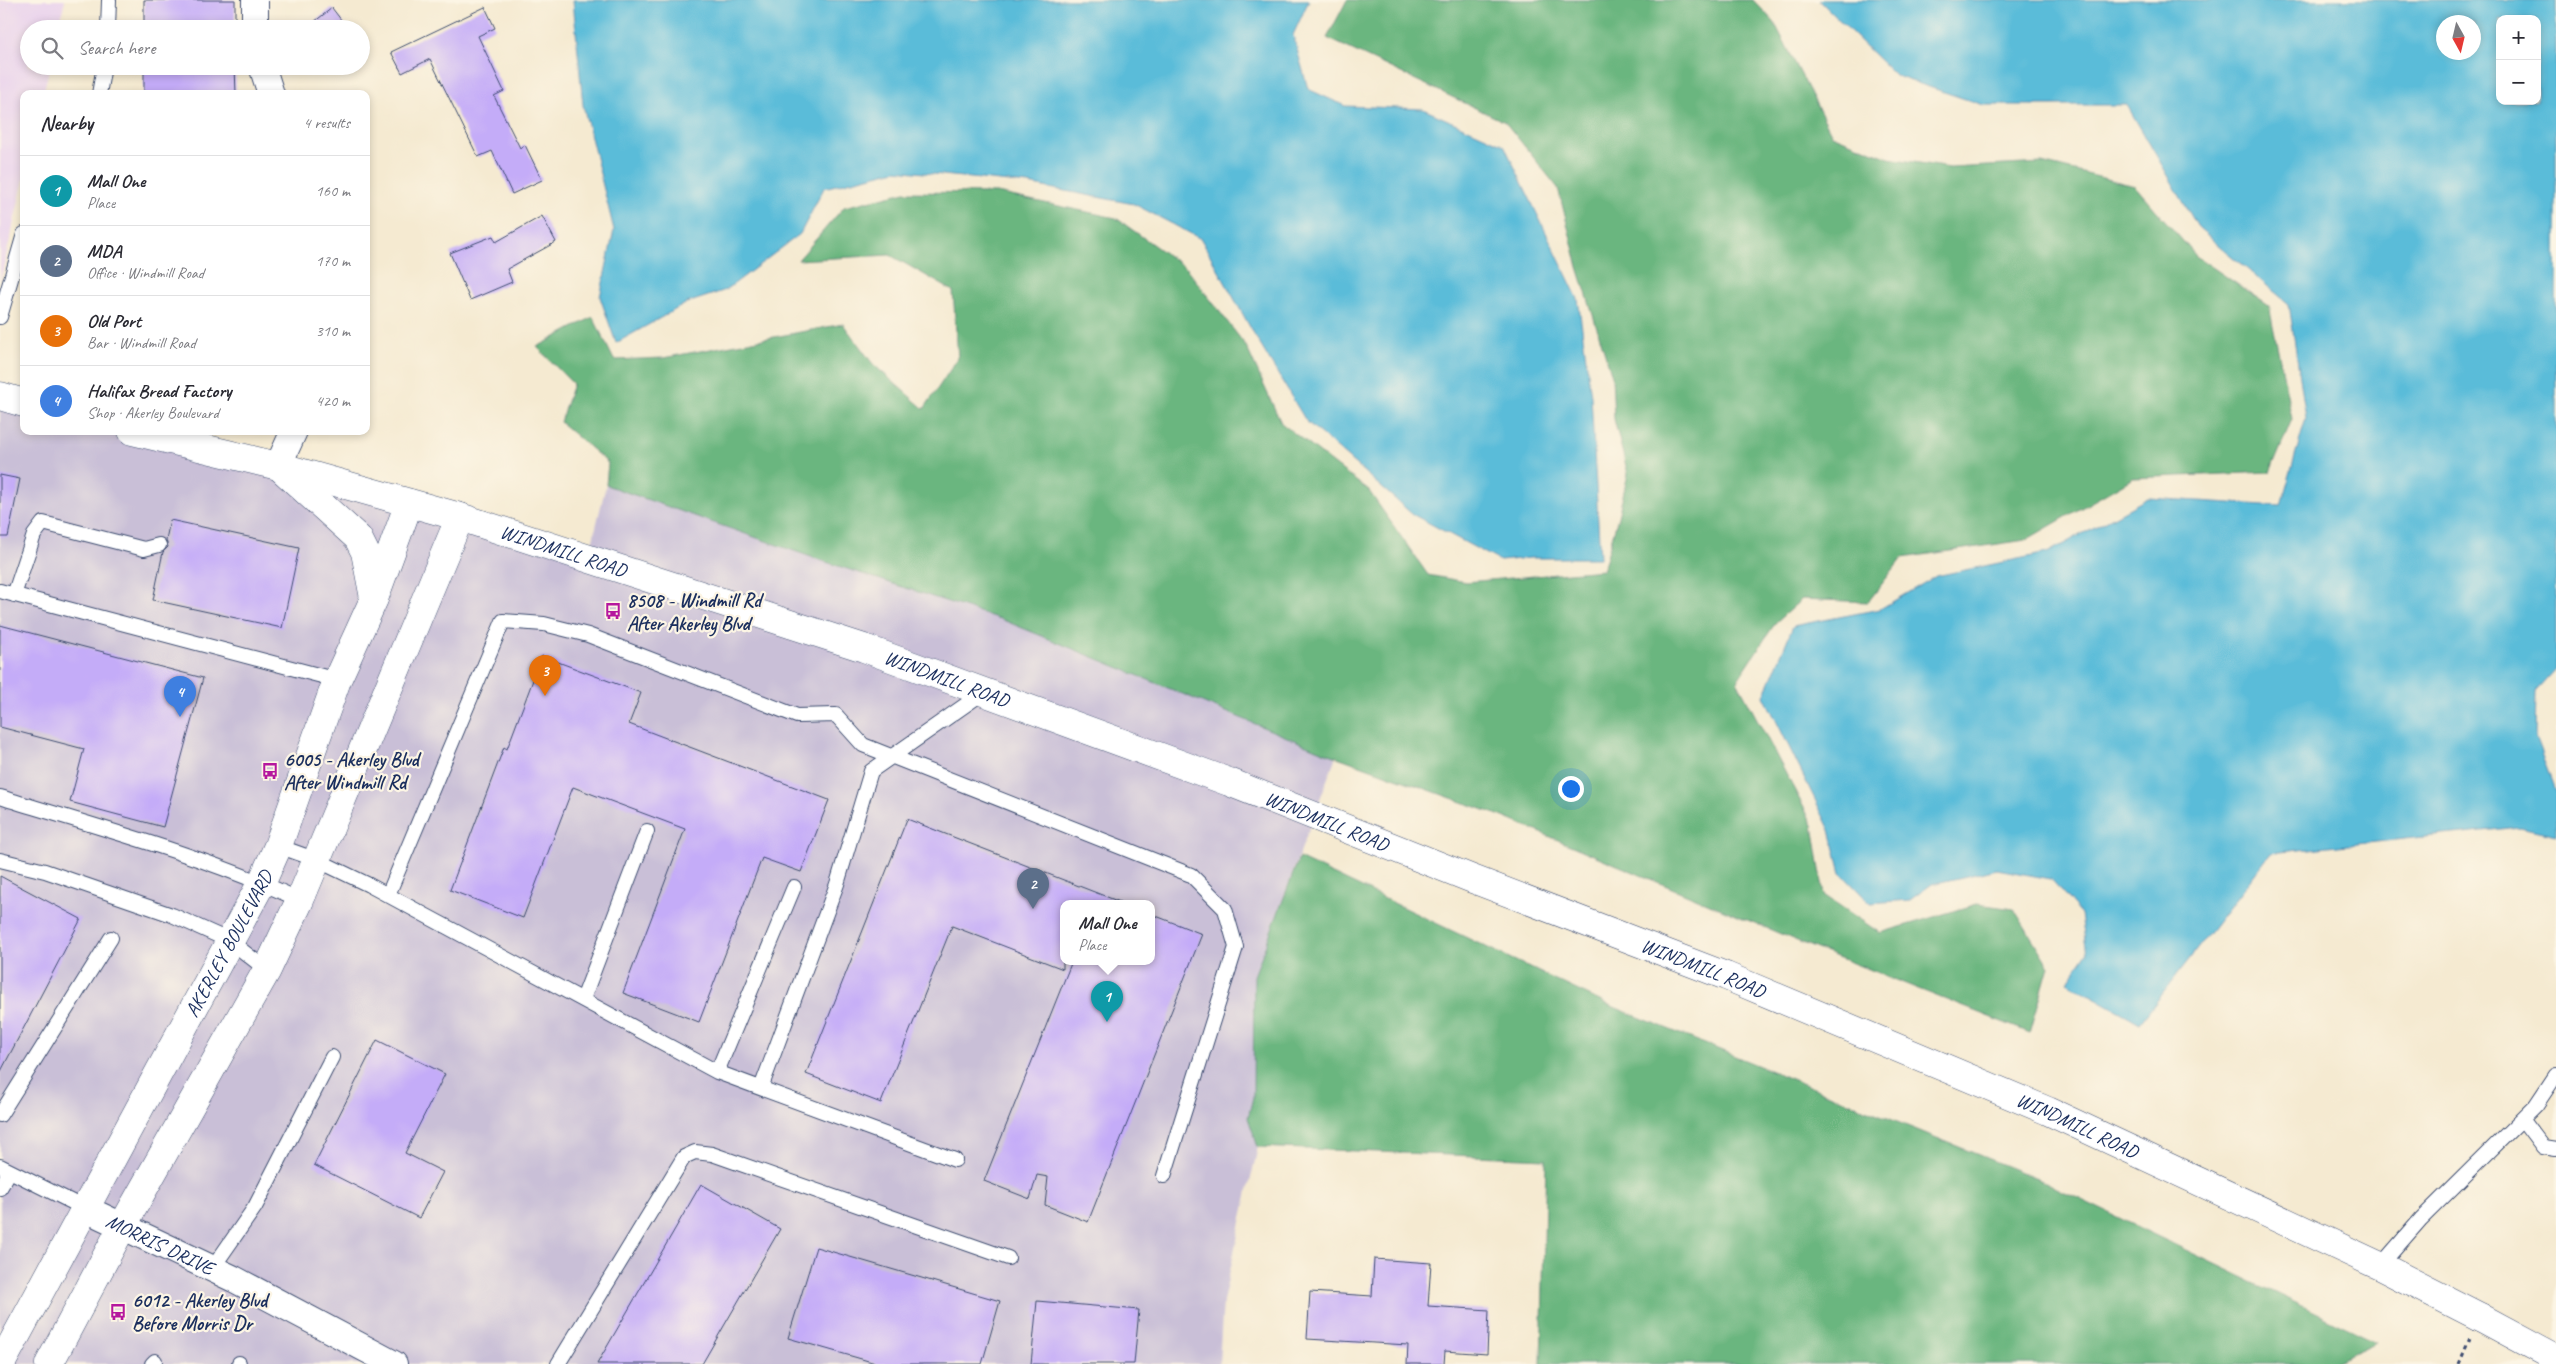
<!DOCTYPE html>
<meta charset="utf-8">
<style>
:root{--surface:#fff;--page:#f7f7f7;--text:#2b2b33;--muted:#7c7c81;--line:#e1e1e2;--accent:#b45309}
body{margin:0;font-family:Caveat,sans-serif;background:var(--page);color:var(--text)}
.controls{position:absolute;right:15px;top:15px;display:grid;overflow:hidden;border-radius:10px;box-shadow:0 2px 8px #0003}
.controls button{width:45px;height:45px;display:grid;place-items:center;padding:0;border:0;border-bottom:1px solid var(--line);background:var(--surface);color:var(--text);font:25px sans-serif}
.compass{position:absolute;left:2436px;top:15px;width:45px;height:45px;border-radius:50%;background:var(--surface);box-shadow:0 2px 8px #0003;rotate:172deg}
.you{position:absolute;left:1570px;top:788px;width:18px;height:18px;margin:-12px;border:4px solid #fff;border-radius:50%;background:#1a73e8;box-shadow:0 0 0 8px #1a73e833}
.badge{display:grid;place-items:center;width:32px;height:32px;border-radius:50%;background:var(--accent);color:#fff;font-size:16px;font-weight:700}
.pin{position:absolute;translate:-50% -41px;filter:drop-shadow(0 1px 2px #0008)}
.pin::after{content:'';position:absolute;top:26px;width:18px;height:15px;background:inherit;clip-path:polygon(0 0,100% 0,50% 100%)}
.popup{position:absolute;left:1060px;top:900px;width:95px;height:65px;box-sizing:border-box;display:grid;place-content:center;border-radius:10px;background:var(--surface);filter:drop-shadow(0 1px 4px #0005);font-size:16px;white-space:nowrap;color:var(--muted)}
.popup b{font-size:19px;color:var(--text)}
.popup::after{content:'';position:absolute;left:50%;top:100%;margin-left:-10px;border:10px solid transparent;border-top-color:var(--surface)}
.list{margin:0;padding:0;list-style:none}
h2{display:flex;justify-content:space-between;align-items:center;height:65px;margin:0;padding:0 20px;font-size:21px}
h2 small{font-size:16px;font-weight:400;color:var(--muted)}
.list li{display:grid;grid-template-columns:32px 1fr auto;gap:15px;align-items:center;box-sizing:border-box;height:70px;padding:0 20px;border-top:1px solid var(--line)}
.list b{display:block;font-size:19px;white-space:nowrap}
.list p{margin:0;font-size:16px;white-space:nowrap;color:var(--muted)}
.list em{font-size:16px;font-style:normal;color:var(--muted)}
.icon{flex:none;width:28px;height:28px;fill:none;stroke:currentColor;stroke-width:2;stroke-linecap:round;stroke-linejoin:round}
.map{position:relative;flex:none;width:2556px;height:1364px;overflow:hidden}
.search{position:absolute;background:var(--surface);box-shadow:0 2px 8px #0003;left:20px;top:20px;width:350px;height:55px;display:flex;align-items:center;gap:12px;box-sizing:border-box;padding:0 18px;border-radius:28px;color:var(--muted);font-size:19px}
.panel{position:absolute;background:var(--surface);box-shadow:0 2px 8px #0003;left:20px;top:90px;width:350px;height:345px;border-radius:10px}
.map>svg:first-child{display:block}
</style>
<div class="map">
<svg width="2556" height="1364" viewBox="0 0 2556 1364">
<rect width="100%" height="100%" fill="#fcf5e5"/>
<filter id="ink" filterUnits="userSpaceOnUse"><feTurbulence type="fractalNoise" baseFrequency=".02" numOctaves="2"/><feDisplacementMap in="SourceGraphic" scale="10" xChannelSelector="R" yChannelSelector="G"/><feConvolveMatrix kernelMatrix="1 2 1 2 8 2 1 2 1" color-interpolation-filters="sRGB"/></filter>
<filter id="wash" filterUnits="userSpaceOnUse"><feTurbulence type="fractalNoise" baseFrequency=".0096" numOctaves="4" result="noise"/><feDisplacementMap in="SourceGraphic" scale="20" xChannelSelector="R" yChannelSelector="G"/><feGaussianBlur stdDeviation="1.12" result="paint"/><feColorMatrix in="noise" values="0 0 0 0 0 0 0 0 0 0 0 0 0 0 0 0 0 1.4 0 .05"/><feComposite in="paint" operator="in"/></filter>
<g filter="url(#wash)">
<rect width="100%" height="100%" fill="#f5ead1"/>
<path fill="#e9d2ed" d="M0,0H65L58,29H29V66H50L43,94H24V179L0,282Z"/>
<path fill="#c9bfd7" fill-rule="evenodd" d="M0,391L24,399V431H137L589,556L606,485L817,559L1003,620L1336,756L1254,976L1253,1097L1248,1118L1258,1147L1223,1301L1219,1364H0ZM1063,903H1151V961H1063Z"/>
<path fill="#6bb67f" stroke="#43726e" d="M1347,0H1753L1774,22L1832,135L1889,158L1950,168L2042,163L2135,186L2196,256L2269,306L2292,419L2270,472L2133,478L2026,540L1902,558L1868,602L1802,599L1776,622L1737,681L1813,825L1824,895L1880,933L1977,904L2014,909L2049,966L2030,1033L1802,943L1501,816L1321,751L1003,620L817,559L606,485L608,463L560,422L573,384L537,347L593,317L614,360L663,358L843,324L873,364L924,409L958,358L953,291L890,255L798,260L844,207L905,192L997,193L1116,218L1187,269L1246,346L1281,423L1369,491L1428,575L1466,582L1603,570L1618,517L1628,474L1614,419L1612,376L1578,267L1558,188L1505,122L1327,38Z
M1299,858L1604,1003L2038,1179L2377,1342L2329,1364H1541L1546,1159L1258,1147L1248,1118L1253,1097L1254,976Z"/>
<path fill="#5abcd9" stroke="#3a769c" fill-rule="evenodd" d="M573,0H1309L1293,35L1308,89L1345,106L1423,109L1504,145L1578,299L1591,396L1600,558H1530L1500,561L1412,514L1306,421L1255,336L1201,239L1134,204L1028,184L896,170L824,188L800,234L726,290L687,303L616,343L600,297L614,230L583,105Z
M1819,0H2556V669L2536,691L2535,737L2556,793V835L2520,827L2271,853L2140,1023L2067,982L2087,953L2081,914L2051,879L1997,869L1932,884L1910,900L1870,903L1841,873L1830,830L1764,696L1793,626L1880,609L1936,576L2047,553L2148,498L2281,506L2306,418L2289,304L2199,229L2127,105H1983L1896,76ZM2500,19H2537V101H2500ZM2444,22H2474V52H2444Z"/>
<g id="blocks">
<path fill="#c4acf8" d="M144,0H235V29H144Z
M485,7L495,28L478,36L504,91L494,96L520,148L525,145L542,180L512,194L492,151L478,157L430,59L402,73L391,52Z
M332,8L348,29H305Z
M144,66H235L236,94H144Z
M542,216L556,242L507,269L512,282L470,300L450,253L493,236L496,242Z
M0,475L20,479L8,537H0Z
M170,520L299,548L282,628L153,600L163,552L168,547L166,540Z
M0,625L203,678L163,827L70,802L84,749L0,727Z
M542,656L641,693L629,724L829,800L801,872L762,858L699,1022L623,993L685,829L573,787L523,918L450,890L504,747L507,749Z
M907,819L1120,902L1063,903V969L952,926L881,1103L806,1074Z
M0,876L81,919L0,1073Z
M1151,914L1202,934L1088,1222L1045,1205L1048,1177L1037,1175L1030,1199L984,1181L1072,961H1151Z
M377,1040L445,1074L405,1153L443,1172L419,1218L314,1165Z
M701,1184L780,1229L702,1364H597Z
M816,1247L1000,1301L982,1364H879L788,1338Z
M1374,1259L1431,1263L1428,1306L1489,1310L1487,1354L1445,1351L1444,1364H1407L1408,1345L1307,1339L1310,1292L1372,1296Z
M1037,1301L1139,1310L1134,1364H1031Z"/>
</g>
</g>
<g filter="url(#ink)">
<use href="#blocks" fill-opacity="0" stroke="#3c4b6f" stroke-width="1"/>
<g fill="none" stroke-linecap="round" stroke-linejoin="round">
<g stroke="#3c4b6f" stroke-width="16">
<path id="service" d="M108,29L109,0
M99,94L104,66
M0,317L24,234
M0,591L337,680
M14,595L34,535L43,523L144,549L159,545
M0,797C101,828 204,856 300,900
M278,846L317,860L369,885L717,1072L955,1160
M0,860L45,871L172,915L230,941L267,970
M388,895L503,621L544,624L588,635L797,716L836,715L863,745L1191,875L1225,909L1236,947L1164,1176
M583,999L647,831
M717,1072L794,887
M761,1088L837,884L871,771L984,692
M0,1115L111,938
M2522,1119L2543,1147L2556,1149
M0,1166L86,1209
M0,1188L10,1171
M2380,1266L2421,1219L2536,1105L2556,1075
M212,1269L255,1207L332,1057
M152,1364L155,1361
M239,1364V1363
M558,1364L684,1157L695,1152L712,1154L1008,1258"/>
</g>
<g stroke="#3c4b6f" stroke-width="28">
<g id="minor">
<path d="M255,29V0"/>
<path d="M262,66L271,94"/>
<path d="M278,466L294,431"/>
<path id="s1" d="M86,1209L234,1279L394,1364"/>
</g>
</g>
<g stroke="#3c4b6f" stroke-width="29">
<g id="primary">
<path d="M0,396L24,403"/>
<path id="s2" d="M132,431L278,466L460,517L864,648L1229,782L1470,878L1726,976L2048,1111L2380,1266L2480,1317"/>
<path d="M282,469L358,538L365,552L374,598"/>
<path id="s3" d="M1,1364L262,882L278,846L337,680L374,599L409,503"/>
<path d="M49,1364L122,1227L267,970L300,900L460,517"/>
</g>
</g>
<g stroke="#3c4b6f" stroke-width="29">
<path id="trunk" d="M2480,1317L2556,1358"/>
</g>
<path stroke="#3c4b6f" stroke-width="3" stroke-dasharray="4 4" stroke-linecap="butt" d="M2459,1364L2470,1338"/>
<use href="#service" stroke="#fff" stroke-width="14"/>
<use href="#minor" stroke="#fff" stroke-width="26"/>
<use href="#primary" stroke="#fff" stroke-width="28"/>
<use href="#trunk" stroke="#fff" stroke-width="28"/>
</g>
</g>
<defs>
<g id="bus-bare" transform="scale(1.35)"><path d="M-5-6H5V4H4V6H2V4H-2V6H-4V4H-5ZM-3.5-4V0h7V-4ZM-3.5 1.2v1.5H-2V1.2ZM2 1.2v1.5H3.5V1.2Z" fill="#b5179e" stroke="#fcf5e5" stroke-width="2.5" paint-order="stroke"/></g>
</defs>
<g fill-rule="evenodd">
<use href="#bus-bare" x="613" y="611"/>
<use href="#bus-bare" x="270" y="771"/>
<use href="#bus-bare" x="118" y="1312"/>
</g>
<g text-anchor="middle" stroke-width="4.5" stroke-linejoin="round" paint-order="stroke">
<g font-size="20" fill="#1b2f5e" stroke="#fcf5e5">
<text dy="7" stroke="none"><textPath href="#s2" startOffset="448">WINDMILL ROAD</textPath></text>
<text dy="7" stroke="none"><textPath href="#s2" startOffset="852">WINDMILL ROAD</textPath></text>
<text dy="7" stroke="none"><textPath href="#s2" startOffset="1258">WINDMILL ROAD</textPath></text>
<text dy="7" stroke="none"><textPath href="#s3" startOffset="478">AKERLEY BOULEVARD</textPath></text>
<text dy="7" stroke="none"><textPath href="#s2" startOffset="1662">WINDMILL ROAD</textPath></text>
<text dy="7" stroke="none"><textPath href="#s2" startOffset="2068">WINDMILL ROAD</textPath></text>
<text dy="7" stroke="none"><textPath href="#s1" startOffset="82">MORRIS DRIVE</textPath></text>
</g>
<g font-size="20" font-weight="bold" fill="#1b2f5e" stroke="#fcf5e5" text-anchor="start">
<text x="627" y="607">8508 - Windmill Rd<tspan x="627" dy="23">After Akerley Blvd</tspan></text>
<text x="284" y="766">6005 - Akerley Blvd<tspan x="284" dy="23">After Windmill Rd</tspan></text>
<text x="132" y="1307">6012 - Akerley Blvd<tspan x="132" dy="23">Before Morris Dr</tspan></text>
</g>
</g>
</svg>
<div class="controls">
<button>+</button>
<button>−</button>
</div>
<svg class="compass" viewBox="-18 -18 36 36"><path d="M0-13l5 13h-10z" fill="#e53935"/><path d="M0 13l5-13h-10z" fill="#7c7c81"/></svg>
<div class="you"></div>
<div class="pin badge" style="left:1107px;top:1022px;background:#0f9aa8">1</div>
<div class="popup"><b>Mall One</b>Place</div>
<div class="pin badge" style="left:1033px;top:909px;background:#5c6f8a">2</div>
<div class="pin badge" style="left:545px;top:696px;background:#e8710a">3</div>
<div class="pin badge" style="left:180px;top:717px;background:#3f7fe0">4</div>
<div class="search"><svg class="icon" aria-label="search" viewBox="0 0 24 24"><circle cx="10" cy="10" r="6"/><path d="M15 15l6 6"/></svg>Search here</div>
<section class="panel">
<h2>Nearby<small>4 results</small></h2>
<ul class="list">
<li><span class="badge" style="background:#0f9aa8">1</span><div><b>Mall One</b><p>Place</p></div><em>160 m</em></li>
<li><span class="badge" style="background:#5c6f8a">2</span><div><b>MDA</b><p>Office · Windmill Road</p></div><em>170 m</em></li>
<li><span class="badge" style="background:#e8710a">3</span><div><b>Old Port</b><p>Bar · Windmill Road</p></div><em>310 m</em></li>
<li><span class="badge" style="background:#3f7fe0">4</span><div><b>Halifax Bread Factory</b><p>Shop · Akerley Boulevard</p></div><em>420 m</em></li>
</ul>
</section>
</div>
